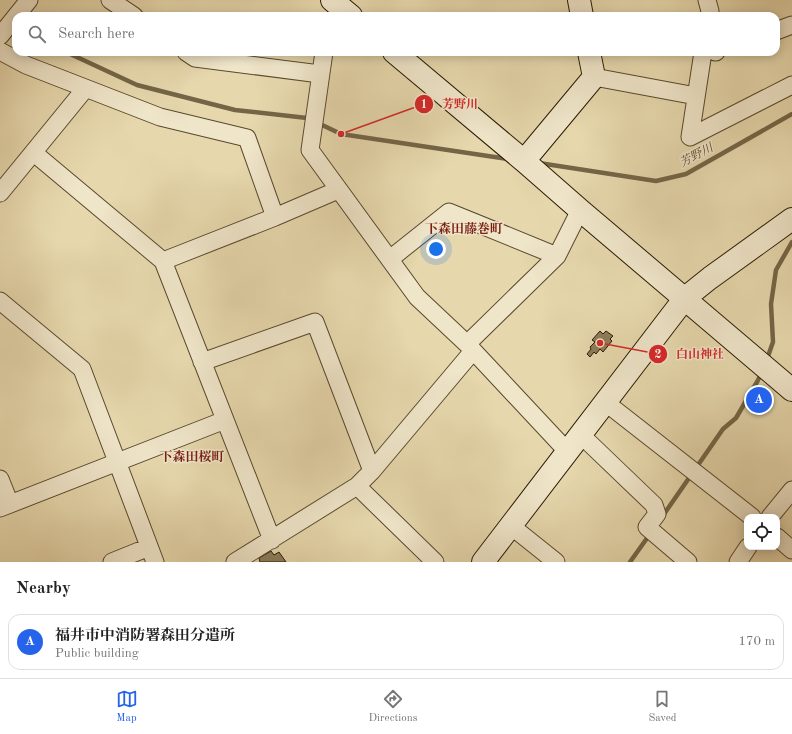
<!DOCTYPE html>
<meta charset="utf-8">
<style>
:root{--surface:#fff;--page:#f6f6f6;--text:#222;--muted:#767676;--line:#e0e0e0;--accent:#2563eb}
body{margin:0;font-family:"Old Standard TT","Noto Serif JP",serif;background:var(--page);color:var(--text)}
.controls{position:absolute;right:12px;bottom:12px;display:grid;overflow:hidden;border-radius:8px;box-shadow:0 2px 10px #0003}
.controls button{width:36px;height:36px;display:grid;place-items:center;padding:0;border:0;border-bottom:1px solid var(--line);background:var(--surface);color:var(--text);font:20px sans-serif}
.you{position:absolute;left:436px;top:249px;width:14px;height:14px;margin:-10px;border:3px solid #fff;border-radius:50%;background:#1a73e8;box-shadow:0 0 0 6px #1a73e833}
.badge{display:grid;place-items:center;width:26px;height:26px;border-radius:50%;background:var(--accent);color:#fff;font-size:13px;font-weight:700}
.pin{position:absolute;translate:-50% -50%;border:2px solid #fff;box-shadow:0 1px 4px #0006}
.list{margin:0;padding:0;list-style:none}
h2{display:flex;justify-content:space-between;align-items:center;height:52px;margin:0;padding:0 16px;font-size:17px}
h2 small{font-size:13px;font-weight:400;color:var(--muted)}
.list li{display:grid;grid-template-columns:26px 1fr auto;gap:12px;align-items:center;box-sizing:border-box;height:56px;margin:0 8px 8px;padding:0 8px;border:1px solid var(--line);border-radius:12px}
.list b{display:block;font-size:15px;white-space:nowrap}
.list p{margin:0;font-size:13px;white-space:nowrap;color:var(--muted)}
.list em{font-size:13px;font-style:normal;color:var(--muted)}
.icon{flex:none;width:22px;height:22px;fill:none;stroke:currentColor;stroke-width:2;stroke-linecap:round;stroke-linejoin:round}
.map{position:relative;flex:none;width:792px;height:562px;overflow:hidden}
.search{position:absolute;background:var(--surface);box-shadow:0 2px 10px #0003;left:12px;right:12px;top:12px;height:44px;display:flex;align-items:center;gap:10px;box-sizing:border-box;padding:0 14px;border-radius:12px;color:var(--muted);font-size:15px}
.sheet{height:116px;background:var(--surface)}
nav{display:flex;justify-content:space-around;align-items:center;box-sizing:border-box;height:56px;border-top:1px solid var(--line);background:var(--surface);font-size:11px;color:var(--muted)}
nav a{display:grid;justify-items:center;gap:2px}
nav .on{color:var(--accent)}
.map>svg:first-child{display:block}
</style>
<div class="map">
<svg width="792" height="562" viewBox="0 0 792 562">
<rect width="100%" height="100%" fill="#e6d7ac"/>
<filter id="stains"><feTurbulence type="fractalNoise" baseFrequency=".005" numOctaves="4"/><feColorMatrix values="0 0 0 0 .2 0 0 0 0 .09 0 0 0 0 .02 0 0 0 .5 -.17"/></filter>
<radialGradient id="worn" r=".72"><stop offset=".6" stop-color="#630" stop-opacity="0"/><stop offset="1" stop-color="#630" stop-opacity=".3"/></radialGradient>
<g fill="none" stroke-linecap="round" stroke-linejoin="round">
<path stroke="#746546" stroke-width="4.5" d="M66,52L137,85L235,110L307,118L311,120
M318,123L341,134L508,159
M539,163L656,181L686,174L792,114
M767,359L773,342L771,304L776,270L792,242
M662,517L723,429L736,418L757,382L762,372
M630,562L650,534"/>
</g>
<path fill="#8c7c5b" stroke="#2a1a03" d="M600,331L603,334L606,331L613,336L610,339L612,341L603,352L600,349L596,354L594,352L590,357L587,354L591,349L590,347L595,342L592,340Z
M271,551L274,555L279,552L286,562H260L259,558Z"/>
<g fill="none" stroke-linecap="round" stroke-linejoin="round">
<g stroke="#59492d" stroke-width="19">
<path id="street" d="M110,0L134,16
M707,0L710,11L709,16
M776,31L792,25
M0,36L29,0
M0,51L26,65L160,117L247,138L275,217
M186,52L195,58L320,74
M324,52L310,150L417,297L467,344L567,451
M703,52L690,137L792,85
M715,52H716
M594,77L696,96
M34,153L163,261L272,540
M0,193L85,89
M390,259L449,212L557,256
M163,261L275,217L338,190
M0,301L82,369L155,562
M467,344L557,256L580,210
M202,362L315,322L372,471
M605,402L752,517
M580,434L654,505L657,514L647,527L688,562
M0,479L10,504
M357,486L435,562
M0,508L225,420
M770,517L792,490
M511,526L556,562
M777,537L792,550
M112,562L149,547
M235,562L357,486L372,471L473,351
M738,562L748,547"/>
</g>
<g stroke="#2a1a03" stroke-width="24">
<path id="secondary" d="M332,0L351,16
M579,0L582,16
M394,52L524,161
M589,52L594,77L524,161L580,210L792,390
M483,562L685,298L710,278L792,219"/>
</g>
<use href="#street" stroke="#efe5c9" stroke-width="17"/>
<use href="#secondary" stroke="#efe5c9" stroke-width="22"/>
</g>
<g text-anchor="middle" stroke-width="3" stroke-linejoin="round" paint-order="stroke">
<g font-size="12" font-style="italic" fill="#5c4c30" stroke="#efe5c9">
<text transform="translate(696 155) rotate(-28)" y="4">芳野川</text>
</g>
<g font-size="13" font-weight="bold" fill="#7a1f14" stroke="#efe5c9">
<text x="464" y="233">下森田藤巻町</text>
<text x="192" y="461">下森田桜町</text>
</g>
</g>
<path fill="none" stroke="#d62828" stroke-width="1.5" d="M341 134L424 104M600 343L658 354"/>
<g fill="#d62828" stroke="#efe5c9" stroke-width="1.5">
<circle cx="341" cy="134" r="4"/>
<circle cx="600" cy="343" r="4"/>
<circle cx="424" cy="104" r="10"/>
<circle cx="658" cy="354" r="10"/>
</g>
<g font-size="12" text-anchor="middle" font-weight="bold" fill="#fff">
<text x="424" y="108">1</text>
<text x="658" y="358">2</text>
</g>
<g font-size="12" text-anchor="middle" font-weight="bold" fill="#d62828" stroke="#efe5c9" stroke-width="3" stroke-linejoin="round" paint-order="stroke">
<text x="460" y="108">芳野川</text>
<text x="700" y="358">白山神社</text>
</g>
<rect width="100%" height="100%" filter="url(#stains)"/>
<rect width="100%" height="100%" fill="url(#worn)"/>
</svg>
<div class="controls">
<button><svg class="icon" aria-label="locate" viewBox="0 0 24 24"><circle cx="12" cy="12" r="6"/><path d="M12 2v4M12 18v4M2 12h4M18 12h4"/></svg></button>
</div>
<div class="you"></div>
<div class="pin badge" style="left:759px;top:400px">A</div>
<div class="search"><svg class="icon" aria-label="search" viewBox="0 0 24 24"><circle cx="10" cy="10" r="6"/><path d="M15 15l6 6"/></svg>Search here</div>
</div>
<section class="sheet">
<h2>Nearby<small></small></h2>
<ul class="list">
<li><span class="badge">A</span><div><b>福井市中消防署森田分遣所</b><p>Public building</p></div><em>170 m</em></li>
</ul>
</section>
<nav>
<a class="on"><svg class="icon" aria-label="map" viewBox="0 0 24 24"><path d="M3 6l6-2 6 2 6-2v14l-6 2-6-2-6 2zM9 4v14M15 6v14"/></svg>Map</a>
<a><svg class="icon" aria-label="directions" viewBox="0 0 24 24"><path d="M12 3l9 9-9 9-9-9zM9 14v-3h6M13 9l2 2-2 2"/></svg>Directions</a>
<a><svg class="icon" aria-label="saved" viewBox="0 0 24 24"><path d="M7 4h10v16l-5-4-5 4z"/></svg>Saved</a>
</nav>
